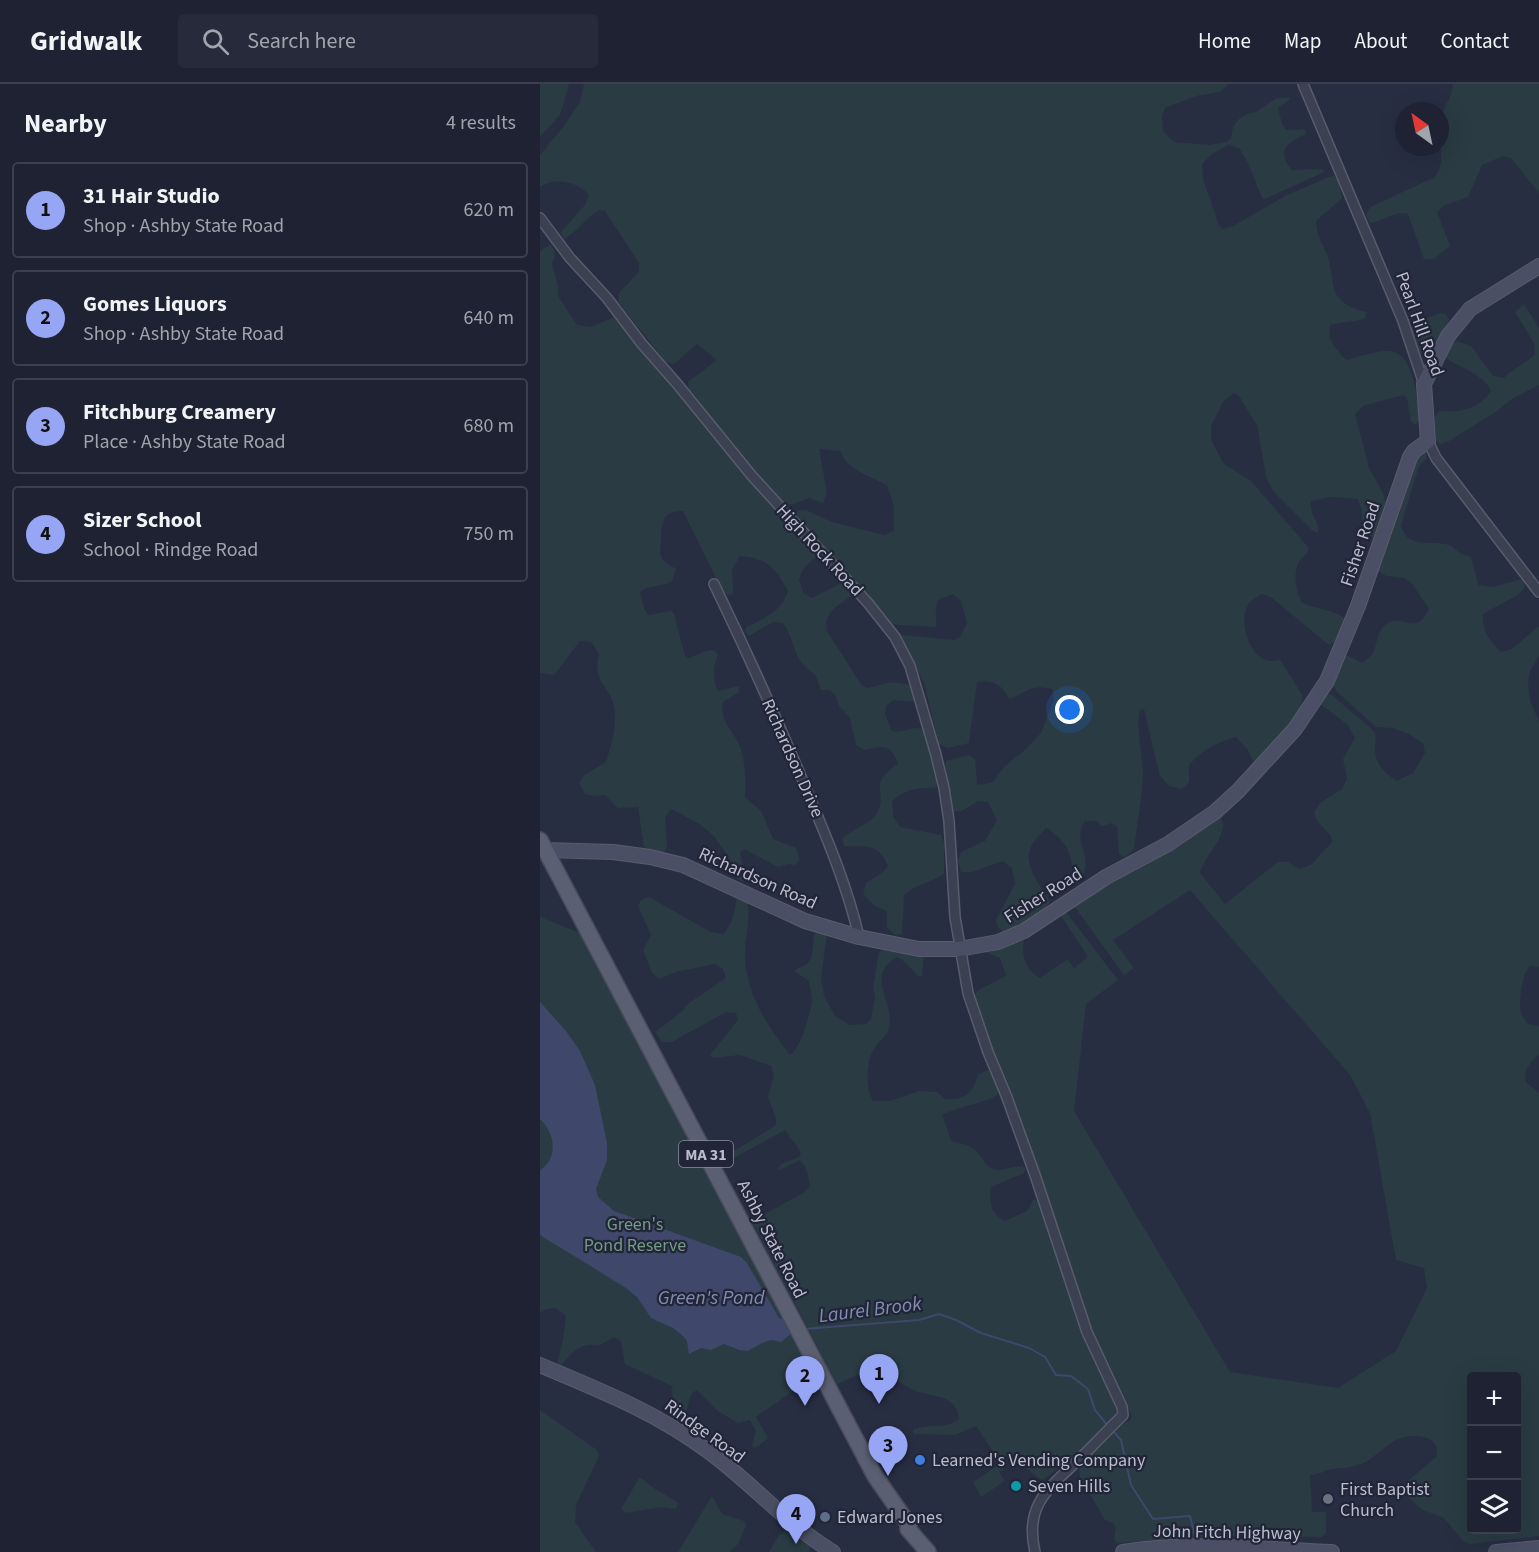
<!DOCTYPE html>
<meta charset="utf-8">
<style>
:root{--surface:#1e2232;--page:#262a3a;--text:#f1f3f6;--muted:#a1a4ac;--line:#3c3f4d;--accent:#96a6f4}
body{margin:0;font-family:"Source Sans 3",sans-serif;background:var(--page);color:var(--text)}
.controls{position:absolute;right:18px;bottom:18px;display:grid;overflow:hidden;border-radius:6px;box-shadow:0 6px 24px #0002}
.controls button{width:54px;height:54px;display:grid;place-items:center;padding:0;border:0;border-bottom:2px solid var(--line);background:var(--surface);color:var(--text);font:30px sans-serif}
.compass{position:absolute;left:855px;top:18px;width:54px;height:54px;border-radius:50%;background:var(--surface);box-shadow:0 6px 24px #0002;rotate:327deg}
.you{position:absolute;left:530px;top:626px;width:21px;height:21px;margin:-15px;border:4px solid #fff;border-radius:50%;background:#1a73e8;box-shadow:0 0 0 9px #1a73e833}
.badge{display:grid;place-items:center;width:39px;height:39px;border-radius:50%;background:var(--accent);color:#111;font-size:20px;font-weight:700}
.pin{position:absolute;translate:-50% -50px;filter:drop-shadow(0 2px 3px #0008)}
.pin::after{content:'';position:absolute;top:32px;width:21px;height:18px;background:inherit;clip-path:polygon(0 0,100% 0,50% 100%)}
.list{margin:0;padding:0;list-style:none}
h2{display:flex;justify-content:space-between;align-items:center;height:78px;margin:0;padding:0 24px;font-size:26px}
h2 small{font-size:20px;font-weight:400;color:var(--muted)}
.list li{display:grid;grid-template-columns:39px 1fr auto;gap:18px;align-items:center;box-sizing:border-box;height:96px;margin:0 12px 12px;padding:0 12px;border:2px solid var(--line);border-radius:6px}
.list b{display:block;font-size:22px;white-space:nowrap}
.list p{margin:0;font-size:20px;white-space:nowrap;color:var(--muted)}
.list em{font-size:20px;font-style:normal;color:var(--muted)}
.icon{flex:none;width:33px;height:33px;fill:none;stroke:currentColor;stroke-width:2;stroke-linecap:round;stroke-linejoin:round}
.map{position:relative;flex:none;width:999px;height:1468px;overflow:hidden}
header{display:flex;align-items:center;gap:36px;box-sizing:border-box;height:84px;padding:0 30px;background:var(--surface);border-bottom:2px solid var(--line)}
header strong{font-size:28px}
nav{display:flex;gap:33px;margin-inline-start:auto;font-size:21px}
.search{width:420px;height:54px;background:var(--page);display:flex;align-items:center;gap:15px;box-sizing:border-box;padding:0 21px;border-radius:6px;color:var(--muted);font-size:22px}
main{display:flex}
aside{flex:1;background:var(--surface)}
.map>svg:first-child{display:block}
</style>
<header>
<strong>Gridwalk</strong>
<div class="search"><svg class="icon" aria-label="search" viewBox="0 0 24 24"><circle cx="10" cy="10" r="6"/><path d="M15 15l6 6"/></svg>Search here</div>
<nav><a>Home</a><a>Map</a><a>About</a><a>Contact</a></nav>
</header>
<main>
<aside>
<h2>Nearby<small>4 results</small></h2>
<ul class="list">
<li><span class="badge">1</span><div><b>31 Hair Studio</b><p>Shop · Ashby State Road</p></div><em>620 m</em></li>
<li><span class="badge">2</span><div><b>Gomes Liquors</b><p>Shop · Ashby State Road</p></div><em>640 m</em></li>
<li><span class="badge">3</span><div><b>Fitchburg Creamery</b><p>Place · Ashby State Road</p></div><em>680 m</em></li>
<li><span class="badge">4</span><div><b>Sizer School</b><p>School · Rindge Road</p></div><em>750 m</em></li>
</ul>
</aside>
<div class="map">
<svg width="999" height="1468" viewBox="0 0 999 1468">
<rect width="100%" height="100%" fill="#282e42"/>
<path fill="#2a3b43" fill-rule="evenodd" d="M0,0H29L20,31L0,53Z
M44,0H689L680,8L656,12L625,24L622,32L623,47L634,58L670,61L687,58L691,54L693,43L699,35L710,29L716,28L735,15L748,13L750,15L738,24L742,40L746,46L764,45L766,50C748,58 735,66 752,86L783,85L784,88L725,115L722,114L707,77L699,64L688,61L672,70L662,80L663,95L679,141L683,145L693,142L745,112L789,93L793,92L798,96L802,114L776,137C777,154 780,154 786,168C798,200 783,216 826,228L825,234C814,239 802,237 790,241C787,257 796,265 806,276C819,273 834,267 847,267C875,266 878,318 879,337L875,341L871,337L867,314L863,311L823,322L815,330L829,384L843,409L847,423L839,446L834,453C821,449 823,441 822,429C822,424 819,419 818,415L790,413L771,417C768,429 780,437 778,449L772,446L733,407L726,393L717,341L699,312L694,309L683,318L671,342V356L684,380L711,397L769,464C767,472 760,473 758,480C753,493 756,507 762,519C776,525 791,525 804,534C803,546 800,556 789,561L731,513L722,510C719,512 713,515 710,518C697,534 708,570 726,576C730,578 736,576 740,576L763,612L760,627L721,676L715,680L708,666L696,653C677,658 662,666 649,681V698L642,705L629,702L620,692L604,625L600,626C595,639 603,673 603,690C602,715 597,740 594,765L585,773L579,770L577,743L572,739L562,742L556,737H545C530,759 558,773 538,800L534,799C531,772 531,759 506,744C500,751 491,758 489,768C485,782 502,806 510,817C503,834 479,840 463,847L458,843L456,836L475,800L472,784L463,777L432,788H421L418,777L421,768L445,757L457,736L448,718L438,717L422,727L414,728L405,684L406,677L429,671L435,675L437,700L441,701L453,698L464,683L486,665L501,649L514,616L512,605C488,600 489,608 469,615C462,600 453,596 437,598L429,659L408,664L399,660L384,599L361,554L362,551L414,556L420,553L427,539L421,517L413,510L398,516C394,526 397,533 396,543L358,541L350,539L324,506L257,433L256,429L259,426H266L292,438L344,451L354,447V422L347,401C332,393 304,385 301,367L279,365L287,408L283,419L269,414L247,422L213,385L149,305L148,298L177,276L157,260L134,280L126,278L79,219L78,210L99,188V179L65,127L59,126C46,134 38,147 24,155L21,148L45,121L49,111C37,97 15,93 0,103V71L24,42L40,18Z
M913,0H999V109L971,74L963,72L942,81L928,113L905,121L897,128L910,162L894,175H884L868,130C856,126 843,137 830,139L826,131L830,123L895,93C908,74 896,57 900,36C903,23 912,14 913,0Z
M10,161L14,165L15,172L12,180L18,201V212L37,241L51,243L77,232L278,470L263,485L259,496L264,510L272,514L302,499L313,511C299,521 283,528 287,547L322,602L328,604L352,598L372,601L375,618L354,616L346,622L345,630L352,647C364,650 373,641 384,645L398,699L395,704C378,703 365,706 352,717L353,732L360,743L401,751L404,759V790C391,799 376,800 364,811L362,850L355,851L347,843V827L335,822L323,810L326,799L343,788L348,782C337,757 326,764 304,762L302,755C311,746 331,740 337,729C349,706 326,701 358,680C351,659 343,662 324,666L316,661L310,634L299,622L296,612L290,606H281L275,590C252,577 256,557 243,539L233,538L209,552L205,547L207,543C224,534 242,527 248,507C235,484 228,474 200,472L192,485L193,510L189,511L183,508L143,427C123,426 121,439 121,457C121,461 119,468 121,472C123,478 131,482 136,485L132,497C121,504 107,501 100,508L104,524L108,531L131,527L134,530L145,572L149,574L166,567L174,566L178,571C173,583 172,595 178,607L199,602V608L183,618C179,638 195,648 201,665C205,679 206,698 205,713L221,727L233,755L256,764L259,775L256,781L248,780L238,783L204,765L200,768L205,795L203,798L194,792L186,770L174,752L158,739L131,725L125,733L127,761L124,769L116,768L104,763L98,723L78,724L65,711L55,712L45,710L39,699L44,691L66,678C72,659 80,633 71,613C61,594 54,594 59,570L51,558L40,557L14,591L0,589V167Z
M984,220L999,244V301L973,314L957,327L909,357L900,360L896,355L894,334L899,327C920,329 939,325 951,307C946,292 920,283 907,275V263L916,257L931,262L953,292L964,294C973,284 986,280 995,270L994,259L975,228Z
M900,229L906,230L909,235C906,250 898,265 887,276L879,266L871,241Z
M882,368L887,369L886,375L879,382L861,441C866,464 887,457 905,460C912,461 913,464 917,467C921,470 927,472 931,473L938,501L952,503L983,495L985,503L979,510L943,530C941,545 950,558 961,568L972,565L999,542V572L990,587L988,598L990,617L999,637V883L990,882C982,890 977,922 982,932C984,935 986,938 988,940L999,942V970C989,979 984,985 986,998L999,1009V1452L930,1460L922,1456L904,1434L883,1426L861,1407L863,1401L896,1373C903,1349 870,1349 856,1356C843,1363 834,1375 821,1380C811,1384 802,1384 793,1385C785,1386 779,1391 770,1391L772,1428H786V1450L782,1453L681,1452L577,1459L574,1455L576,1443L573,1439L565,1436L540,1393L539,1380C554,1365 569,1344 590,1337L592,1332L557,1264L435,923V912L437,907L466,892L460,874L445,868L450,863L481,854L484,857C480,872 487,886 500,894L528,875L534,884L547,874V871L521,832L523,829L526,828L578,896L546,920L534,1027L690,1288L798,1304L856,1267L887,1204L884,1184L856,1176L830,1029L810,991L650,806L573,856L594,884L584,891L534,822V818L672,734L680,733C692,748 664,772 660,789L685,820L738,778H748L759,785L771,781L792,758L791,752L777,737L774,729L780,719L802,705L807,695L803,675L815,654L807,640L780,620L781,614L786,609L792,611L835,648C837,655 834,660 835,667C836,681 846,690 857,697L873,689L885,669L883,659L869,650L852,644L836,643L797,608L791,598L802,573L806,571L822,579C824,577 827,575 830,573C839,564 834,547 848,539C866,530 875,553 889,525L873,501L865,494L846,492L838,487L837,482L871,378ZM932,1292H976V1446H932Z
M196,811L207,816C211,835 205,852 205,871C205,909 228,943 250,971C261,964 270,930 272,917C272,911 270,904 269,897L254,887C258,883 263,883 267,880C274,874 273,858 274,850L281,846L287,850L281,894L284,912L295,932L310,941L326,940L331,935L335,914L333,904L339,868L349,863L384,869L382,892L379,893L365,878L357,873C324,893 355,917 349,944C347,953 339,956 335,963C326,977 325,1003 333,1017H350L380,1007L397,1008L405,1015H417L427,1011L433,1004L438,991L447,986L451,988L459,1005L457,1011L450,1015L402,1030L411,1057C420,1059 431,1061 437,1068C443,1074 444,1081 453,1085C464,1089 475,1079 486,1084L484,1089L451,1103C450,1120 449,1128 465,1137L487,1127L493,1116H496L499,1120L542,1248L558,1284C561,1287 577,1321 576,1326C576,1328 575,1330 574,1331L541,1366L503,1396L497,1393L473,1372L467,1371L458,1375L436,1342L415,1351L373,1350V1346C388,1339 406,1346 419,1335C416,1306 388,1315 371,1305C357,1298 346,1286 328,1289C318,1290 307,1296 297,1300L212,1137L265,1108L270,1102C269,1093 267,1082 260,1076L240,1086L238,1085L241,1080L259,1073L261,1068L245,1046L190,1076H184L186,1072L236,1041V1034L228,1013L234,991L231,982L200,971L173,974L170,971L198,936L196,929L186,928L132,958H122L115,948L140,929L149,919L186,894L183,885L175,880L136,888L119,895L112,889L103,866L111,851L98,822L101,816L109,813L171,848L183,850C192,842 197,823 196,811Z
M0,833L40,849L45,847L274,1292L216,1333L228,1354L216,1364L212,1362L216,1347L210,1336L198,1339L179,1328L157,1306L151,1310L145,1332L140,1335L134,1325L132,1302L85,1280L81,1257L74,1253L58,1262C40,1257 33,1269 21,1281L17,1279L23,1256L26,1232L16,1224L6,1225L0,1229Z
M0,1326L57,1366L59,1372L36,1421L35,1438L56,1468H0Z
M460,1380L464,1385L459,1388L465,1397L441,1413L433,1398Z
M99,1394C106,1396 107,1399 112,1403C120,1409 130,1412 138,1419L136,1425L121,1423L86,1429L81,1425Z
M172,1412L182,1430L204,1437L206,1442L198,1460L189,1468H138Z
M246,1446L271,1463L269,1468H229L239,1451Z"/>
<path fill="#3f486a" d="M0,918L26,947L40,967L55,1001L67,1059V1076L56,1105L58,1113L74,1127L201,1173L207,1179L239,1234L246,1237L252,1249L241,1258L231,1256L222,1259L208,1267L199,1266L184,1260L171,1266L161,1264L149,1270L147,1257L142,1251L133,1244L111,1234L97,1213L86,1204L0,1151V1086C19,1074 15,1049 0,1035Z"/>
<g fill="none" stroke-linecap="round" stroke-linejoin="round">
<path stroke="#3f486a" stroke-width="2" d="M264,1245L379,1236L399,1230L416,1236L441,1249L489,1264L505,1273L516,1291L531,1292L548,1305L555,1326L568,1342
M572,1346L581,1356L591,1401L613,1435L650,1432L656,1456"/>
<g stroke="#585c6c" stroke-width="12">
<path id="street" d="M763,0L863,237L884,300
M0,134L30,174L67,214L102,260L138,301L212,392L328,519L355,553L370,582L396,671L404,704L409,737L415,833L428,909L448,968L466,1011L495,1091L547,1248L582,1323L583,1331L576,1338C562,1352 548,1367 533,1381C504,1408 485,1425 495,1468
M888,357L896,374L999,508
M174,500C208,570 240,642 270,714C289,759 308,805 319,853"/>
</g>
<g stroke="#585c6c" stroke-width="16">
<path id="secondary" d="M5,766L73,768L110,773L143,781L265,837L319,853L379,865H419L458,858L484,847L566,793L628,760L675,728L698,707L755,645L787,597L818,522L870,373L874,367L888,357L884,300L908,252L930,225L999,182
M0,1281C61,1307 114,1327 168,1367C211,1398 246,1440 293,1468
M583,1468C652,1457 722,1465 792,1468
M956,1468L999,1464"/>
</g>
<g stroke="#464a5b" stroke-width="18">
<path id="primary" d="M0,756L335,1392L369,1441L368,1445L388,1468"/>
</g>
<use href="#street" stroke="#3c4152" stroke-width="9"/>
<use href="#secondary" stroke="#4b4f65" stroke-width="14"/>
<use href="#primary" stroke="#5b5f72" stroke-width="15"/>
</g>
<circle fill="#3f7fe0" stroke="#212537" stroke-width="2" cx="380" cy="1376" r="6"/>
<circle fill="#0f9aa8" stroke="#212537" stroke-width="2" cx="476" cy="1402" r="6"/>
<circle fill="#6b7280" stroke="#212537" stroke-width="2" cx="788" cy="1415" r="6"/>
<circle fill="#5c6f8a" stroke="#212537" stroke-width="2" cx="285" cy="1433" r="6"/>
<g text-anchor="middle" stroke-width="4.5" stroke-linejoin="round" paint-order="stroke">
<rect fill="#212537" stroke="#8c8f9f" stroke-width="1.5" x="139" y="1057" width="54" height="26" rx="4.5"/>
<g font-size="16" font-weight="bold" fill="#babdcc">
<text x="166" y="1076">MA 31</text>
</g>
<g font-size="18" fill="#babdcc" stroke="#212537">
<text transform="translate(880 240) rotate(70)" y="6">Pearl Hill Road</text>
<text transform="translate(820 460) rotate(-71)" y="6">Fisher Road</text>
<text transform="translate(280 466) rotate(47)" y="6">High Rock Road</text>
<text transform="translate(253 674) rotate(66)" y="6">Richardson Drive</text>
<text transform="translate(218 794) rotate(24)" y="6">Richardson Road</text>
<text transform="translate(503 811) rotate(-32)" y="6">Fisher Road</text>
<text transform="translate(232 1155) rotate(63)" y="6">Ashby State Road</text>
<text transform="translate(165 1347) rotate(36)" y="6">Rindge Road</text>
<text transform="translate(687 1448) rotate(1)" y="6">John Fitch Highway</text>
</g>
<g font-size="18" fill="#729c84" stroke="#212537">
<text x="95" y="1146">Green's<tspan x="95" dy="21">Pond Reserve</tspan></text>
</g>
<g font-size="18" fill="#babdcc" stroke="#212537" text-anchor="start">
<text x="392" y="1382">Learned's Vending Company</text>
<text x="488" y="1408">Seven Hills</text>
<text x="800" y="1411">First Baptist<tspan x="800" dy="21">Church</tspan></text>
<text x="297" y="1439">Edward Jones</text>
</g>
<g font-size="20" font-style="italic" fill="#828db2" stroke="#212537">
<text x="171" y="1220">Green's Pond</text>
<text transform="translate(330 1225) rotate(-7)" y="7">Laurel Brook</text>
</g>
</g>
</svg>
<div class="controls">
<button>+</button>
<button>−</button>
<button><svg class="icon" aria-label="layers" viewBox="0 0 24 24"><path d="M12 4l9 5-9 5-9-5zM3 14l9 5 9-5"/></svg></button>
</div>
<svg class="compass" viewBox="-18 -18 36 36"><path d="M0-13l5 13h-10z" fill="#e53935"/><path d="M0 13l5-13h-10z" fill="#a1a4ac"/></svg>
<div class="you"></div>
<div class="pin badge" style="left:339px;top:1320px">1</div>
<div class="pin badge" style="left:265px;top:1322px">2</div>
<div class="pin badge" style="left:348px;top:1392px">3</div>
<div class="pin badge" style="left:256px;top:1460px">4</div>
</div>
</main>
